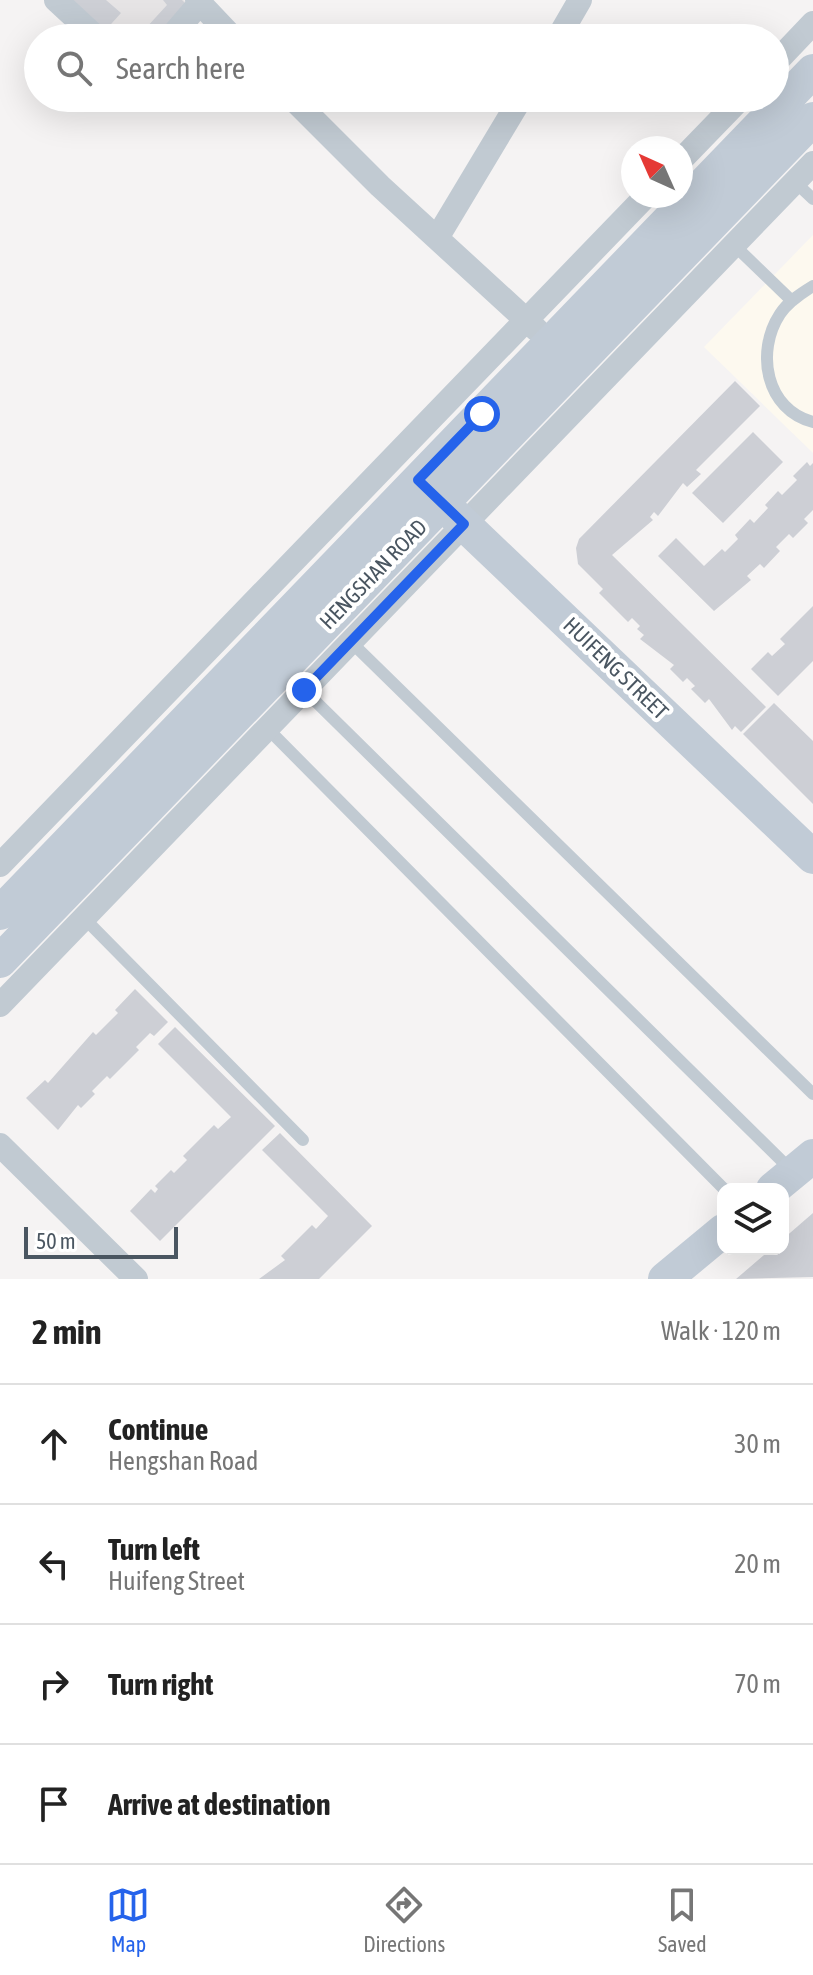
<!DOCTYPE html>
<meta charset="utf-8">
<style>
:root{--surface:#fff;--page:#f2f2f2;--text:#222;--muted:#767676;--line:#e0e0e0;--accent:#2563eb}
body{margin:0;font-family:"Asap Condensed",sans-serif;background:var(--page);color:var(--text)}
.controls{position:absolute;right:24px;bottom:24px;display:grid;overflow:hidden;border-radius:16px;box-shadow:0 8px 32px #0002}
.controls button{width:72px;height:72px;display:grid;place-items:center;padding:0;border:0;border-bottom:2px solid var(--line);background:var(--surface);color:var(--text);font:40px sans-serif}
.compass{position:absolute;left:621px;top:136px;width:72px;height:72px;border-radius:50%;background:var(--surface);box-shadow:0 8px 32px #0002;rotate:315deg}
.scale{position:absolute;left:24px;bottom:20px;width:154px;box-sizing:border-box;padding-left:8px;border:4px solid #4a5661;border-top:0;font-size:22px;line-height:28px;white-space:nowrap;color:#4a5661;-webkit-text-stroke:6px #fff;paint-order:stroke}
.stop{position:absolute;width:24px;height:24px;margin:-18px;border:6px solid #2563eb;border-radius:50%;background:#fff}
.stop.end{background:#2563eb;border-color:#fff;box-shadow:0 2px 8px #0008}
.list{margin:0;padding:0;list-style:none}
h2{display:flex;justify-content:space-between;align-items:center;height:104px;margin:0;padding:0 32px;font-size:34px}
h2 small{font-size:26px;font-weight:400;color:var(--muted)}
.list li{display:grid;grid-template-columns:52px 1fr auto;gap:24px;align-items:center;box-sizing:border-box;height:120px;padding:0 32px;border-top:2px solid var(--line)}
.list b{display:block;font-size:30px;white-space:nowrap}
.list p{margin:0;font-size:26px;white-space:nowrap;color:var(--muted)}
.list em{font-size:26px;font-style:normal;color:var(--muted)}
.icon{flex:none;width:44px;height:44px;fill:none;stroke:currentColor;stroke-width:2;stroke-linecap:round;stroke-linejoin:round}
.map{position:relative;flex:none;width:813px;height:1279px;overflow:hidden}
.search{position:absolute;background:var(--surface);box-shadow:0 8px 32px #0002;left:24px;right:24px;top:24px;height:88px;display:flex;align-items:center;gap:20px;box-sizing:border-box;padding:0 28px;border-radius:44px;color:var(--muted);font-size:30px}
.sheet{height:584px;background:var(--surface)}
nav{display:flex;justify-content:space-around;align-items:center;box-sizing:border-box;height:112px;border-top:2px solid var(--line);background:var(--surface);font-size:22px;color:var(--muted)}
nav a{display:grid;justify-items:center;gap:4px}
nav .on{color:var(--accent)}
.map>svg:first-child{display:block}
</style>
<div class="map">
<svg width="813" height="1279" viewBox="0 0 813 1279">
<rect width="100%" height="100%" fill="#f5f3f3"/>
<path fill="#fdf9ef" d="M813,235V453L704,347Z"/>
<path fill="#e6e4e5" d="M64,0H184L189,5L160,38H105Z"/>
<path fill="#cdcfd5" d="M67,0H106L121,13L103,33Z
M163,0H182L186,4L155,38L145,29L167,5Z
M735,381L760,406L696,470L701,474L687,487L683,483L658,516L654,512L650,517L653,520L612,555L766,707L741,732L735,726L732,730L709,699L705,703L691,689L695,686L687,678L683,682L670,669L674,665L640,639L644,635L637,629L640,626L632,618L628,622L599,593L603,589L578,564L576,548L579,539Z
M753,432L783,462L723,523L692,493Z
M807,462L810,466L813,463V510L804,519L808,523L793,538L789,534L776,547L780,551L764,568L760,564L747,576L751,580L714,611L658,556L676,538L704,566L722,549L725,552L738,539L735,535L750,519L754,523L768,508L765,505L778,491L782,495L797,480L793,476Z
M813,606V661L778,696L751,669L768,652L772,656L785,644L780,639Z
M774,703L813,741V804L743,734Z
M135,989L168,1022L154,1036L150,1033L136,1047L139,1050L110,1079L107,1076L92,1091L95,1094L81,1108L78,1105L58,1130L26,1098L45,1080L48,1083L93,1032L96,1035L118,1013L115,1010Z
M175,1027L275,1126L160,1241L130,1211L151,1189L155,1193L158,1189L155,1186L171,1170L174,1173L187,1160L183,1156L214,1125L218,1129L231,1117L158,1044Z
M280,1133L372,1226L319,1279H259L285,1260L281,1256L312,1225L316,1229L328,1216L262,1150Z
M813,1213V1277L736,1279L771,1249H783V1239Z"/>
<g fill="none" stroke-linecap="round" stroke-linejoin="round">
<path stroke="#c1cad2" stroke-width="12" d="M795,182L813,199
M734,245L792,301
M813,286C800,294 788,302 780,314C755,352 766,410 813,422
M351,642L813,1094
M304,690L792,1171
M267,728L724,1189
M84,918L303,1140"/>
<path stroke="#c1cad2" stroke-width="24" d="M56,0L97,38
M197,0L233,38
M170,38L200,3
M558,38L580,0
M775,63L813,23
M292,98L380,186L537,330
M681,160L741,98
M437,238L521,98
M0,865L646,196
M0,1005L813,163
M0,1145L136,1279"/>
<path stroke="#c1cbd6" stroke-width="34" d="M427,489L813,857
M0,913L813,71
M0,961L813,119
M773,1189L813,1156
M665,1279L723,1231"/>
</g>
<g fill="none" stroke-linecap="round" stroke-linejoin="round">
<path stroke="#2563eb" stroke-width="10" d="M304,690L464,524L418,480L482,414"/>
</g>
<g text-anchor="middle" stroke-width="8" stroke-linejoin="round" paint-order="stroke">
<g font-size="22" fill="#4a5661" stroke="#fff">
<text transform="translate(373 574) rotate(-46)" y="8">HENGSHAN ROAD</text>
<text transform="translate(616 668) rotate(44)" y="8">HUIFENG STREET</text>
</g>
</g>
</svg>
<div class="controls">
<button><svg class="icon" aria-label="layers" viewBox="0 0 24 24"><path d="M12 4l9 5-9 5-9-5zM3 14l9 5 9-5"/></svg></button>
</div>
<svg class="compass" viewBox="-18 -18 36 36"><path d="M0-13l5 13h-10z" fill="#e53935"/><path d="M0 13l5-13h-10z" fill="#767676"/></svg>
<div class="scale">50 m</div>
<div class="stop" style="left:482px;top:414px"></div>
<div class="stop end" style="left:304px;top:690px"></div>
<div class="search"><svg class="icon" aria-label="search" viewBox="0 0 24 24"><circle cx="10" cy="10" r="6"/><path d="M15 15l6 6"/></svg>Search here</div>
</div>
<section class="sheet">
<h2>2 min<small>Walk · 120 m</small></h2>
<ul class="list">
<li><svg class="icon" aria-label="ahead" viewBox="0 0 24 24"><path d="M12 20V5M6 11l6-6 6 6"/></svg><div><b>Continue</b><p>Hengshan Road</p></div><em>30 m</em></li>
<li><svg class="icon" aria-label="left" viewBox="0 0 24 24"><path d="M17 20v-9H6M10 6l-5 5 5 5"/></svg><div><b>Turn left</b><p>Huifeng Street</p></div><em>20 m</em></li>
<li><svg class="icon" aria-label="right" viewBox="0 0 24 24"><path d="M7 20v-9h11M14 6l5 5-5 5"/></svg><div><b>Turn right</b></div><em>70 m</em></li>
<li><svg class="icon" aria-label="arrive" viewBox="0 0 24 24"><path d="M6 21V4h12l-3 4 3 4H6"/></svg><div><b>Arrive at destination</b></div></li>
</ul>
</section>
<nav>
<a class="on"><svg class="icon" aria-label="map" viewBox="0 0 24 24"><path d="M3 6l6-2 6 2 6-2v14l-6 2-6-2-6 2zM9 4v14M15 6v14"/></svg>Map</a>
<a><svg class="icon" aria-label="directions" viewBox="0 0 24 24"><path d="M12 3l9 9-9 9-9-9zM9 14v-3h6M13 9l2 2-2 2"/></svg>Directions</a>
<a><svg class="icon" aria-label="saved" viewBox="0 0 24 24"><path d="M7 4h10v16l-5-4-5 4z"/></svg>Saved</a>
</nav>
